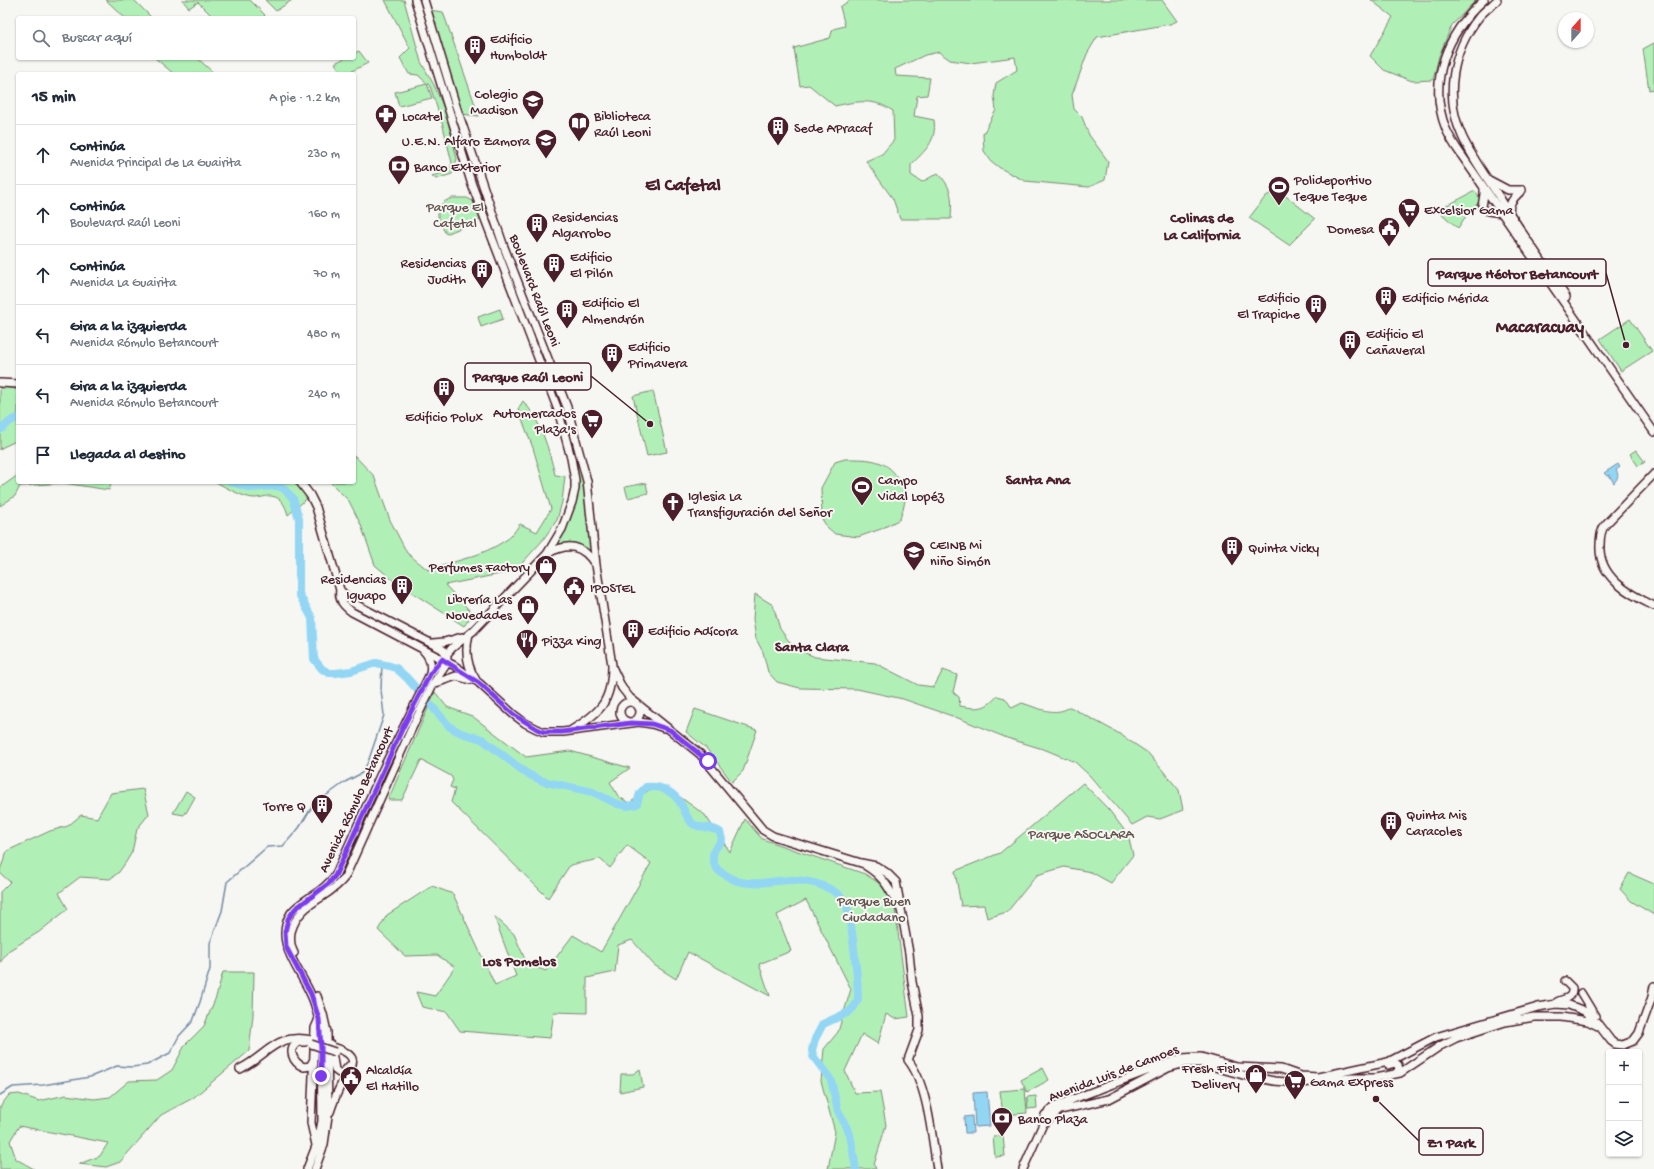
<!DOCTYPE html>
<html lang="es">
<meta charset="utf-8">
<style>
:root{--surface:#fff;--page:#f2f2f3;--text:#1f2937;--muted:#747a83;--line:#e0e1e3}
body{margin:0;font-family:"Gochi Hand",sans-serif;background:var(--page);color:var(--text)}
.controls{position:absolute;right:12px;bottom:12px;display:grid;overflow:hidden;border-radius:4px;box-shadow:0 1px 3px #0004}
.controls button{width:36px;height:36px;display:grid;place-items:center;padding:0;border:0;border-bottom:1px solid var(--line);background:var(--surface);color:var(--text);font:20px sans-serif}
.compass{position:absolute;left:1558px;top:12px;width:36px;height:36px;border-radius:50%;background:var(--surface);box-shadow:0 1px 3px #0004;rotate:21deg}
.stop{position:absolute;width:12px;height:12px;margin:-9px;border:3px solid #7c3aed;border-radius:50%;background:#fff}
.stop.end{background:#7c3aed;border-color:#fff;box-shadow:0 1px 4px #0008}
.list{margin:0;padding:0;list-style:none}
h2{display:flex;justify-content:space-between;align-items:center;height:52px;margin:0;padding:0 16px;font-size:17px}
h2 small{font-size:13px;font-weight:400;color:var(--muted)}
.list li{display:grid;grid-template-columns:26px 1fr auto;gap:12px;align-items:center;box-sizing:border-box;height:60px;padding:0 16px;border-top:1px solid var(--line)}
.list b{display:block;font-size:15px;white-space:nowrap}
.list p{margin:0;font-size:13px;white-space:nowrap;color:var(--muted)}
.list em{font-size:13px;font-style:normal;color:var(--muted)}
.icon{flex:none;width:22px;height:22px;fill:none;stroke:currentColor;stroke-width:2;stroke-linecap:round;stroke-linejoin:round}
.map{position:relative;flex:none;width:1654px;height:1169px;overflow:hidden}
.search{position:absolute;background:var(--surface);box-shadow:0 1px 3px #0004;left:16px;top:16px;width:340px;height:44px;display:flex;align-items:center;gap:10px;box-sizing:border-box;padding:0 14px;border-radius:4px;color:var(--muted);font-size:15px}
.panel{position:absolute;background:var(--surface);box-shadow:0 1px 3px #0004;left:16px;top:72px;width:340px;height:412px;border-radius:4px}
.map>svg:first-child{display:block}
</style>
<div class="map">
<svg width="1654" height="1169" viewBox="0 0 1654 1169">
<rect width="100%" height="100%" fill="#f6f6f2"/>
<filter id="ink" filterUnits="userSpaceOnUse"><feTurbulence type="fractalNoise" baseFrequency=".025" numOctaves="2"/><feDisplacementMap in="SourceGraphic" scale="8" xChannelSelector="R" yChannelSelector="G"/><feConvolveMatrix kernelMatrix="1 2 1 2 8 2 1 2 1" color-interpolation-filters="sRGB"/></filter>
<g filter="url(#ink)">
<path fill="#b0f0b7" stroke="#7d8871" d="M106,0H134L152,18H125Z
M182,0H250L265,15L263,18H216L211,15L198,2L189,8Z
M265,0H292L276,11Z
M385,0H404L421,62L434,85L446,113L457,159L452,174L436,179L432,176L449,171L452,163L443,126L430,86L418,75L409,74L400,58L410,48Z
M850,0H1162L1177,21L1170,24L1097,37L1087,54L1072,95L1074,109L1082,117L1089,135L1108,161L1105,180L1089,187L1025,181L1000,168L991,161L984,151L983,134L996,110L994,96L996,83L1017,70L1015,57L971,63L950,60L939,52L925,55L895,69L896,76L930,78L927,95L917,96L914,116L934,120C937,142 925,150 911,165V175L922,182L938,173C953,189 952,198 951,219H900L893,199L866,161L882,154L894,140L893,111C874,98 857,101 835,106L809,85L800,86L794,48L830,38L833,29L845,26L840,7Z
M1371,0H1476L1452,25L1439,56L1433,80L1412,81L1384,70L1370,56L1393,17Z
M429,10L443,12L479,116L460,114Z
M1654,43V89L1649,90L1643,49Z
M359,51L368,63L346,74H342L335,63L345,58H354V53Z
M155,58H197L215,74H174Z
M427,84L432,98L399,106L395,92Z
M1278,190L1315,219L1289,245L1249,218L1266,196Z
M1475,191L1481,200L1468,213L1458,228L1436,209C1444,208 1465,196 1475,191Z
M452,198H467L473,201L480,220L446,234C437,218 431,206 452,198Z
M500,309L503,319L481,327L478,317Z
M1630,319L1652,351L1621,371L1600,339Z
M0,387L13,388L18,391V440L1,448L0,450Z
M653,391L667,452L647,456L633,396Z
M523,401C541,420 549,450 555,475L565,476L562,502L557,520L542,541L515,571L445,585L473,614L464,626L394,581L375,565L361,525L349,501L330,482H354V455L374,476L390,520L407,553L428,570C454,561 483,556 506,540C512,537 516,529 520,524L537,532L551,509L533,448L518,409Z
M1636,450L1645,462L1638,466L1630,454Z
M845,459C869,459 889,458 901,484C902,487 905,491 905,495C906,502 902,512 900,519L881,529L858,537L835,534L827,527L822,519L821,488L835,462Z
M580,464L583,476L592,554C581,544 570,546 556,546C573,520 580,496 577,465Z
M18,475V482H112L109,490L63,483L20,486L15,496L0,506V488Z
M216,482H299L311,495L288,515C285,504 280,495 267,496C263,497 258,498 254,498C244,498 225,487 216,482Z
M646,483L648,493L628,498L625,487Z
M755,594L773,605L780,629L794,648L815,657L875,663L918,685L934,687L943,670L957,675L953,692L959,697L960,706C976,709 986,710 997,696L1005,698L1012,708L1022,703C1038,708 1055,717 1070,707L1118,733L1148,753L1179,790L1183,810L1160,819L1147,817L1132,825L1090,776L1075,762L1046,750L1007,738L958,718L903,699L857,689L800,688L777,682L768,672L763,652L756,639L753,619Z
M435,692L447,707L472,716L526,757L570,751L630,768L610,782L618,796L629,803L654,787L669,789L705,815L730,852L745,819L762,839L865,874L885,887L894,901L909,1017L895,1019L886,1014L878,1044L862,1034L845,1071L855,1093L880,1092L886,1125L874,1165L876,1169H828L835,1132L821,1081L824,1049L838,1032L851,989L806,900L777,915L791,951L759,964L770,996L688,952L676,979L654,965L632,940L618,945L615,972L587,978V1013L554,1012L550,1038L460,1031L447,1012L422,1007L416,992L435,996L455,967L437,955L405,956L378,930L387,915L432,886L453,894L495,985L516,976L494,916L514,934L527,964L546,971L573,935L601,952L651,863L627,845L610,868L600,859L570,865L548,898L451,802L455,789L450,787L453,780L451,776L421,760L402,800H388Z
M695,709L757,730L743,771L732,782L706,748L686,732Z
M1083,783L1109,810L1128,835L1133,855L1111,883L1091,872L1064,867L1037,875L1007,912L987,918L984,905L961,906L955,871L1000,853Z
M143,789L149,814L137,829L132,852L126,862L119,872L110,879L80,877L59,893L68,909L39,932L8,951L0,963V892L10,882L0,873V870L7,851L50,831L68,826L81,815L97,818L111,793Z
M186,791L195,797L186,813L185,812L184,815L173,813Z
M1629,873L1654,884V915L1631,901L1620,889Z
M223,972H254L253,1015L249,1051L193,1098L161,1115L120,1162L106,1167L79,1164L100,1156L108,1143L19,1126L10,1141L16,1159L34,1169H0V1107L9,1095L19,1094L39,1101L66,1095L94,1099L110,1097L129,1081L157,1080L172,1070L185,1045L204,1026L216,997Z
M1043,1068L1049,1080L1027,1092L1021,1080Z
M640,1069L643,1087L620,1092L621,1074H633Z
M1025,1089L1027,1113L1003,1115L1000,1091Z
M1036,1096L1037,1108L1028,1109L1027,1097Z
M1003,1136L1005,1156L995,1157L993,1137Z"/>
<path fill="#92d6f4" stroke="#758da4" d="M1618,464L1620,467L1616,470C1619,475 1618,478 1614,483L1609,475L1607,476L1604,473Z
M987,1092L990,1126L975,1127L973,1093Z
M972,1116L973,1133H965L964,1117Z"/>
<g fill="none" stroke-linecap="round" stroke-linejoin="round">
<path stroke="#758da4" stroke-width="1.5" d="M0,1095L13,1087L43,1085L90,1077L117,1066L132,1067L147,1065L170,1053L179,1036L193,1021L200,1002L210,969V943L222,911L227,882L267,847L283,846L299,828L313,805L345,782L362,773L368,762L384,715L381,690L382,663"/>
<path stroke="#92d6f4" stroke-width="8" d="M0,430L12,420L18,418
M231,482L250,488L277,486L283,488L293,498L299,519V594L312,618L314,659L322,669L329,673H336L351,671L376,663L390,666L396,668L407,678L450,727L461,733L482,739L526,773L542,781L593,792L617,804L628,806L637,804L640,793L646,787C661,785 675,792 682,806C685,812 688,820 693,824C701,829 711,826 720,832L722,840C719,846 713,848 713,855C712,862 716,870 722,873C727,875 731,879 737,881C759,887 774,879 795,880C811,881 834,887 844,900C852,912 858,983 858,999L854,1007L849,1012L823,1024L815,1039L812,1050L813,1056L831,1080L838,1111L850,1134L856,1169"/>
<g stroke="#4a1f2b" stroke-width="10">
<path id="secondary" d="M424,0L455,103L504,247L567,407L587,481L596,565L612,665C612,702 600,713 570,731
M1484,0C1447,33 1427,81 1446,129C1450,138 1455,146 1460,153L1654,432
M1497,0C1491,6 1484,11 1479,17C1452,51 1444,96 1462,136C1472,158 1487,178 1500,198C1521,232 1544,264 1566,297
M1489,180L1508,190H1522
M1482,207L1484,194V188
M1488,211L1502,213
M1510,214C1507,203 1515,197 1522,190
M0,383L18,384
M1654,474L1605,525C1601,530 1600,538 1600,545C1598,577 1629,594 1654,606
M300,482L310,495L316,507L340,590C338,600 344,606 352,612L455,666L479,683L513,714L525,723L537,729L544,732H563L639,722L652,724L664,728
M548,553C568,543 582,544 595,564
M340,590L352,602L357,605L442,649L447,654V658
M469,634C465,650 466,665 476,680
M433,643L444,642L462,637
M423,650C430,657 432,664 430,673
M613,669L622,688L630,698L700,754L763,830L773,836L861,863L876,866L887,873L896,882L909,953L912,982L919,1016V1030L908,1060C928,1085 932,1138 937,1169
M433,684L456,676L471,680
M620 712a10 10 0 1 1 20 0a10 10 0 1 1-20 0Z
M866,866C884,877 889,888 899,907
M294,953C290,946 290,939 291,932C299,901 328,900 345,877L411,730L433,684L448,662
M1581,993L1595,1016
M1557,1002C1565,998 1573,999 1572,988L1565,981
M305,1042H299C286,1048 293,1063 304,1067L310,1066L313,1061
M331,1045L335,1070L339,1073H343L349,1066
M1388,1065L1395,1063L1398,1065L1399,1070L1395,1074
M240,1069C268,1055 276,1032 312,1040
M330,1112C333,1103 337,1092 342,1083C352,1066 362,1057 336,1048
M1043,1124L1060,1110L1109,1099L1168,1068L1185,1063H1201L1243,1075L1274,1081L1300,1083L1352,1078H1375L1400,1073L1440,1046L1456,1038L1505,1022L1534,1017H1561L1588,1021L1598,1026
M316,1145L311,1123L315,1028L319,1019
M307,1169L318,1141L322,1121L321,1033C319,1020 317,1007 311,995C300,969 273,942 291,913C297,905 306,900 315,894C323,889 329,883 335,876L383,769L430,674L452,648L473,631L547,554L562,529L572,502L575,489V480L571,458L558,410L472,185L415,0
M315,1169L324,1144L328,1116L327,1032L323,1014L317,996
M1023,1169L1043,1124L1045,1115L1055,1106L1181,1058L1201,1057L1237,1067L1281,1069L1301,1076L1318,1077L1388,1062L1436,1037L1538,1007L1556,1004L1569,1005L1584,1011L1594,1019L1611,1041L1615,1044L1623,1045L1633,1041L1639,1033L1652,997L1654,986"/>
</g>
<use href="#secondary" stroke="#f6f6f2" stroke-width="7"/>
<g stroke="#4a1f2b" stroke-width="10" stroke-linecap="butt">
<path id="secondary-bridge" d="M311,1044L335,1052"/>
</g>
<use href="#secondary-bridge" stroke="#f6f6f2" stroke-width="7"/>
</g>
</g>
<g fill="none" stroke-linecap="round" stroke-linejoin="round" filter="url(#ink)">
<path stroke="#7c3aed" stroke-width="5" d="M321,1076V1048L319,1019L311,994L286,947L285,932L288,919L295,909L328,884L335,876L403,727L430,674L442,659L479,683L513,714L537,729L544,732H562L631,723L652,724L670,730L708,761"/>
</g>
<defs>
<g id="building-pin" transform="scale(1.15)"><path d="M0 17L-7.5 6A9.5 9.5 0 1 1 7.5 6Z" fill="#4a1f2b" stroke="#f6f6f2"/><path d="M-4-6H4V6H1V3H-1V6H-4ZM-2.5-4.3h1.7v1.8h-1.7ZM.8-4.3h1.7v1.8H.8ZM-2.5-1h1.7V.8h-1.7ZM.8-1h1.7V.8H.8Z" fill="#fff"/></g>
<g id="school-pin" transform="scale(1.15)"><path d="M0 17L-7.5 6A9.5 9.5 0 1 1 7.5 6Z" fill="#4a1f2b" stroke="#f6f6f2"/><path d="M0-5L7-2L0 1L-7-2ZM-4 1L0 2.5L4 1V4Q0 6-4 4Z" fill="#fff"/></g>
<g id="pharmacy-pin" transform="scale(1.15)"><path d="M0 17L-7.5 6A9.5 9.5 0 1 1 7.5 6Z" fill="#4a1f2b" stroke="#f6f6f2"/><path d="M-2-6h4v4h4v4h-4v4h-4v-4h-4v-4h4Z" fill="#fff"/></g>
<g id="library-pin" transform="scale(1.15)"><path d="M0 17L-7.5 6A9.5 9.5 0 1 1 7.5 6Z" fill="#4a1f2b" stroke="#f6f6f2"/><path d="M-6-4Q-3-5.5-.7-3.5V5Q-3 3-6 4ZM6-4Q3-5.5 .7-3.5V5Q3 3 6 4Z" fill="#fff"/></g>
<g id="bank-pin" transform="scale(1.15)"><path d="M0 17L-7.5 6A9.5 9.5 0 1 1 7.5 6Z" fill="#4a1f2b" stroke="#f6f6f2"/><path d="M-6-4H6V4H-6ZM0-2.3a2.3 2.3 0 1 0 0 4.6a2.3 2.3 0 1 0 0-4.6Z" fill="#fff"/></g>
<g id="stadium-pin" transform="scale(1.15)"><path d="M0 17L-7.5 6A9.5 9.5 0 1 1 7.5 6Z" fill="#4a1f2b" stroke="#f6f6f2"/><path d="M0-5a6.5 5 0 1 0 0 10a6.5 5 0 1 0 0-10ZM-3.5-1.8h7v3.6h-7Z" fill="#fff"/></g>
<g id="supermarket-pin" transform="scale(1.15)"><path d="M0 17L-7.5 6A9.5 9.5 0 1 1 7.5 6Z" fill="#4a1f2b" stroke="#f6f6f2"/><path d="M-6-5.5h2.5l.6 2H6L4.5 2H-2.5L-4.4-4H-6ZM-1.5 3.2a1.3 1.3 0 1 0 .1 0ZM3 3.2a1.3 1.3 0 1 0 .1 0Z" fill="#fff"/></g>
<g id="civic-pin" transform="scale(1.15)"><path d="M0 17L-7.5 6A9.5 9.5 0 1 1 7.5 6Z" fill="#4a1f2b" stroke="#f6f6f2"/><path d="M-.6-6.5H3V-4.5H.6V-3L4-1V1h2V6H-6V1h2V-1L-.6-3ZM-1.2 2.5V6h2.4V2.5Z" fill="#fff"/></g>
<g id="church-pin" transform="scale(1.15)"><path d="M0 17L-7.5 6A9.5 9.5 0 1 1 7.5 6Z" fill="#4a1f2b" stroke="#f6f6f2"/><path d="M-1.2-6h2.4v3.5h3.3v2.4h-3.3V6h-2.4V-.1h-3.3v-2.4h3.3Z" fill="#fff"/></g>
<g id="shop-pin" transform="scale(1.15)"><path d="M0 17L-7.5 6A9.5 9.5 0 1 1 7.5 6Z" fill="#4a1f2b" stroke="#f6f6f2"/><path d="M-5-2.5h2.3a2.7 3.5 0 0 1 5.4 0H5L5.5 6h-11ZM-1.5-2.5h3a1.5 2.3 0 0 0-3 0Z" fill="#fff"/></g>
<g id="restaurant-pin" transform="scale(1.15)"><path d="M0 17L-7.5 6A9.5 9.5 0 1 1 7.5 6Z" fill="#4a1f2b" stroke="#f6f6f2"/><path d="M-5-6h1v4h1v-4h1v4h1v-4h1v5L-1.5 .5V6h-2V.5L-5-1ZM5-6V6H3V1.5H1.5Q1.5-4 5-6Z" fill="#fff"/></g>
</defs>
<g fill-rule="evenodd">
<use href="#building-pin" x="475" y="46"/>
<use href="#school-pin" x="533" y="101"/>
<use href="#pharmacy-pin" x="386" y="115"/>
<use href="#library-pin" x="579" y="123"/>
<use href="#building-pin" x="778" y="127"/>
<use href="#school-pin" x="546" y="140"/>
<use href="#bank-pin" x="399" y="166"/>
<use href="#stadium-pin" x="1279" y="187"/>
<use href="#supermarket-pin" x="1409" y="209"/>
<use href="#building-pin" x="537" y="224"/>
<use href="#civic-pin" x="1389" y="228"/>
<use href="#building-pin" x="554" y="264"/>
<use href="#building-pin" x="482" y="270"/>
<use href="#building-pin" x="1386" y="297"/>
<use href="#building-pin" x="1316" y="305"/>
<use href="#building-pin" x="567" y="310"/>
<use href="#building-pin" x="1350" y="341"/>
<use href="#building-pin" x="612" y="354"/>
<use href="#building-pin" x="444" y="388"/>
<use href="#supermarket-pin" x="592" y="420"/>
<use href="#stadium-pin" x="862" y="487"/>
<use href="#church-pin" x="673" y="503"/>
<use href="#building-pin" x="1232" y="547"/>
<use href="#school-pin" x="914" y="552"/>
<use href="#shop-pin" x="546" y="566"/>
<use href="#building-pin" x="402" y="586"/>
<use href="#civic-pin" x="574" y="587"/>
<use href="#shop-pin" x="528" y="606"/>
<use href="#building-pin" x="633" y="630"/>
<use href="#restaurant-pin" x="527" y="640"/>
<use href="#building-pin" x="322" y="805"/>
<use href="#building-pin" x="1391" y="822"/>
<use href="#shop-pin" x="1256" y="1075"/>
<use href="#civic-pin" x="351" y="1077"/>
<use href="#supermarket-pin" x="1295" y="1081"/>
<use href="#bank-pin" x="1002" y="1118"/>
</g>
<g text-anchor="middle" stroke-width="4" stroke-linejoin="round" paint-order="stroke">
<g font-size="14" fill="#4a1f2b" stroke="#f6f6f2" text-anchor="start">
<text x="490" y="43">Edificio<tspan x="490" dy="16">Humboldt</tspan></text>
<text x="518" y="98" text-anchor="end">Colegio<tspan x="518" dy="16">Madison</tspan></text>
<text x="402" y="120">Locatel</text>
<text x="594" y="120">Biblioteca<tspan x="594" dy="16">Raúl Leoni</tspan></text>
<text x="794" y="132">Sede APracaf</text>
<text x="530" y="145" text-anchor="end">U.E.N. Alfaro Zamora</text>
<text x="414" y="171">Banco Exterior</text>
<text x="1294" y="184">Polideportivo<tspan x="1294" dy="16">Teque Teque</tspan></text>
<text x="1424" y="214">Excelsior Gama</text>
<text x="552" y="221">Residencias<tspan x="552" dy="16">Algarrobo</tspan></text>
<text x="1374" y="233" text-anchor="end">Domesa</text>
<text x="570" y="261">Edificio<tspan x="570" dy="16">El Pilón</tspan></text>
<text x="466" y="267" text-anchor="end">Residencias<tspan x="466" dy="16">Judith</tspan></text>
<text x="1300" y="302" text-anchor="end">Edificio<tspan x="1300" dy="16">El Trapiche</tspan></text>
<text x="1402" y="302">Edificio Mérida</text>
<text x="582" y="307">Edificio El<tspan x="582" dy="16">Almendrón</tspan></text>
<text x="1366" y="338">Edificio El<tspan x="1366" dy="16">Cañaveral</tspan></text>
<text x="628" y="351">Edificio<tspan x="628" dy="16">Primavera</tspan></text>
<text x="576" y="417" text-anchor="end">Automercados<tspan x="576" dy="16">Plaza's</tspan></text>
<text x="444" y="421" text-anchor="middle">Edificio Polux</text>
<text x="878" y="484">Campo<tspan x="878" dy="16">Vidal Lopéz</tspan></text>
<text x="688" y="500">Iglesia La<tspan x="688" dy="16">Transfiguración del Señor</tspan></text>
<text x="930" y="549">CEINB Mi<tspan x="930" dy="16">niño Simón</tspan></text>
<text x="1248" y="552">Quinta Vicky</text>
<text x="530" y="571" text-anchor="end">Perfumes Factory</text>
<text x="386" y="583" text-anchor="end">Residencias<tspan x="386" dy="16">Iguapo</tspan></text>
<text x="590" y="592">IPOSTEL</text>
<text x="512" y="603" text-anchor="end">Librería Las<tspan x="512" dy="16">Novedades</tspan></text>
<text x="648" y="635">Edificio Adícora</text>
<text x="542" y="645">Pizza King</text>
<text x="306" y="810" text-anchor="end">Torre Q</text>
<text x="1406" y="819">Quinta Mis<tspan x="1406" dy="16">Caracoles</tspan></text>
<text x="1240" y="1072" text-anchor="end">Fresh Fish<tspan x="1240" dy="16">Delivery</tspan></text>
<text x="366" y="1074">Alcaldía<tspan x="366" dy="16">El Hatillo</tspan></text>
<text x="1310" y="1086">Gama Express</text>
<text x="1018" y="1123">Banco Plaza</text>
</g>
<g font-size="14" fill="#64534e" stroke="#f6f6f2">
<text x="455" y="211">Parque El<tspan x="455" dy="16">Cafetal</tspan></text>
<text x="1081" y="838">Parque ASOCLARA</text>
<text x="874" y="905">Parque Buen<tspan x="874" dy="16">Ciudadano</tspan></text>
</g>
<g font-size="14" fill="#4a1f2b" stroke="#f6f6f2">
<text transform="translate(536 290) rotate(69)" y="5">Boulevard Raúl Leoni</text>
<text transform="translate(355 799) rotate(-65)" y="5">Avenida Rómulo Betancourt</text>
<text transform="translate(1113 1072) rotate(-21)" y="5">Avenida Luis de Camoes</text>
</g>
<g font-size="15" font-weight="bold" fill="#4a1f2b" stroke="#f6f6f2">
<text x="1202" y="222">Colinas de<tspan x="1202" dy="17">La California</tspan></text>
<text x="1038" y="484">Santa Ana</text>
<text x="812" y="651">Santa Clara</text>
<text x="519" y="965">Los Pomelos</text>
</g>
<g font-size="18" font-weight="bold" fill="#4a1f2b" stroke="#f6f6f2">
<text x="683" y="190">El Cafetal</text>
<text x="1540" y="332">Macaracuay</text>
</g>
</g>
<path fill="none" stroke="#4a1f2b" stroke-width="1.5" d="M1626 345L1606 273M650 424L591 376M1376 1099L1419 1141"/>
<g fill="#4a1f2b" stroke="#f6f6f2" stroke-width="1.5">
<circle cx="1626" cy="345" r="4"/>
<circle cx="650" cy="424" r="4"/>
<circle cx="1376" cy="1099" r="4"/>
</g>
<g fill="#f6f6f2" stroke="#4a1f2b" stroke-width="1.5">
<rect x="1428" y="259" width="178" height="27" rx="4"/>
<rect x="465" y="363" width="126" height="27" rx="4"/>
<rect x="1419" y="1128" width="64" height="27" rx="4"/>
</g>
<g font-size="15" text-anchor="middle" font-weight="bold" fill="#4a1f2b">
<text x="1517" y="278">Parque Héctor Betancourt</text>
<text x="528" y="381">Parque Raúl Leoni</text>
<text x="1451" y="1147">Z1 Park</text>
</g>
</svg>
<div class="controls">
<button>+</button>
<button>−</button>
<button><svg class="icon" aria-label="layers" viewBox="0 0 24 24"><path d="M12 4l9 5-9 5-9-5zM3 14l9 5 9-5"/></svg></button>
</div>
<svg class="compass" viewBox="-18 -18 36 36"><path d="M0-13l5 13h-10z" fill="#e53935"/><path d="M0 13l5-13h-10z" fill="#747a83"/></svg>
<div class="stop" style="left:708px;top:761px"></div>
<div class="stop end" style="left:321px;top:1076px"></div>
<div class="search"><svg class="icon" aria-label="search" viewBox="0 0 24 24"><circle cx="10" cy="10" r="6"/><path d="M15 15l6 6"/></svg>Buscar aquí</div>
<section class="panel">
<h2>15 min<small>A pie · 1.2 km</small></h2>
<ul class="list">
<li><svg class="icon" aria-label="ahead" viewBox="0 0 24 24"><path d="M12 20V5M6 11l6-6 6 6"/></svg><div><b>Continúa</b><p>Avenida Principal de La Guairita</p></div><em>230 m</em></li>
<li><svg class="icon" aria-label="ahead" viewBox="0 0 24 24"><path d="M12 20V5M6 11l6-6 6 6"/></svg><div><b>Continúa</b><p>Boulevard Raúl Leoni</p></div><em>160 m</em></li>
<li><svg class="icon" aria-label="ahead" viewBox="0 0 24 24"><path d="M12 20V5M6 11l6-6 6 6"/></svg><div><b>Continúa</b><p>Avenida La Guairita</p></div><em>70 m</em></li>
<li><svg class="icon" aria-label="left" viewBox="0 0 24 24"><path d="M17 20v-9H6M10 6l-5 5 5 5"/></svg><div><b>Gira a la izquierda</b><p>Avenida Rómulo Betancourt</p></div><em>480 m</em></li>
<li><svg class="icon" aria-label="left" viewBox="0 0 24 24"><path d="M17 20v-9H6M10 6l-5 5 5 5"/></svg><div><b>Gira a la izquierda</b><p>Avenida Rómulo Betancourt</p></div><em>240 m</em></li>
<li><svg class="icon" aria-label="arrive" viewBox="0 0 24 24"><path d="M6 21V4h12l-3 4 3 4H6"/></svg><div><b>Llegada al destino</b></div></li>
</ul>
</section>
</div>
